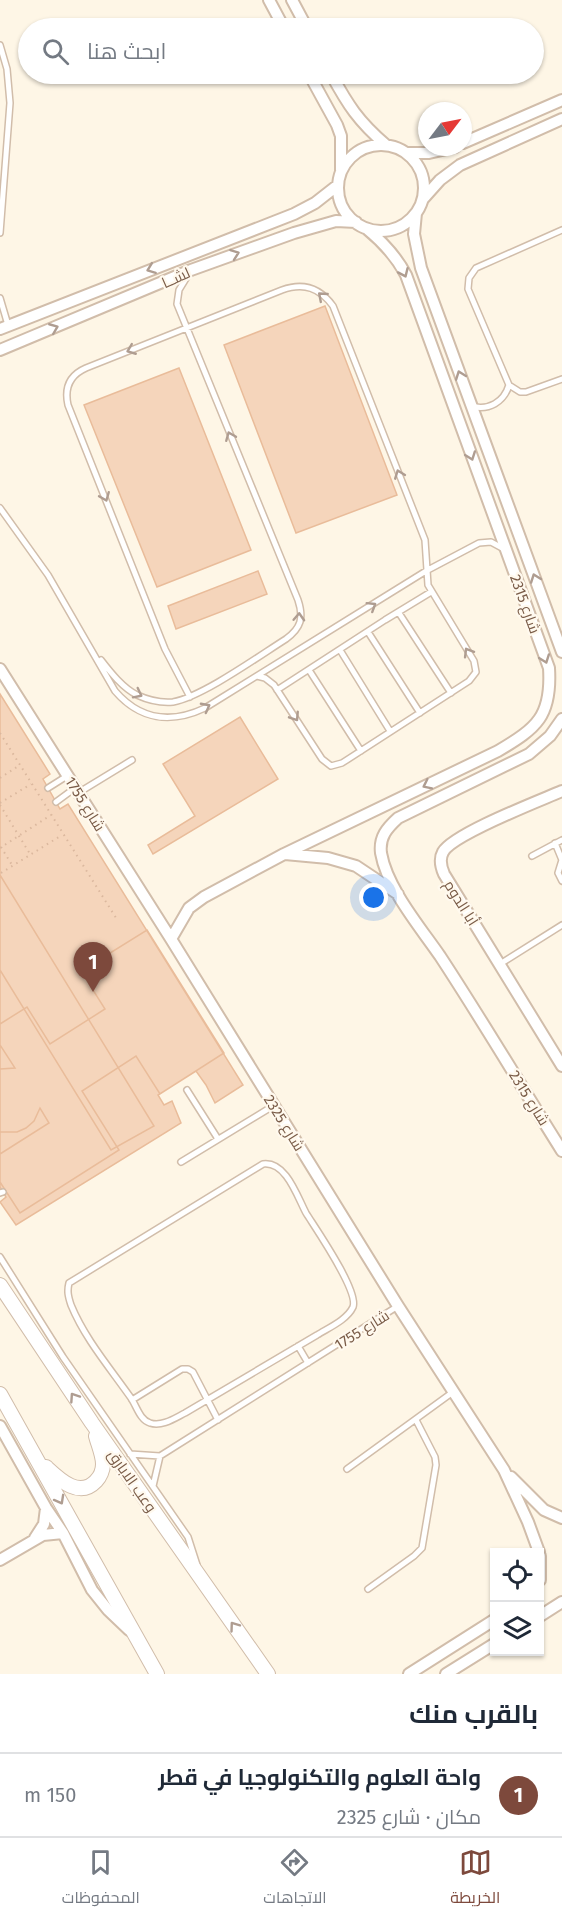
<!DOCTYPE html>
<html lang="ar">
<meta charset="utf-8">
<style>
:root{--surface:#fff;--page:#f2f2f3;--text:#1f2937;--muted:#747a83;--line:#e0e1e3;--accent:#7d493c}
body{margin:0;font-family:"Fira Sans",Cairo,sans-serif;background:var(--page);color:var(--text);direction:rtl}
.controls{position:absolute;right:18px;bottom:18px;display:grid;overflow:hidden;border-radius:0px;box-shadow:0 2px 4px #0004}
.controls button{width:54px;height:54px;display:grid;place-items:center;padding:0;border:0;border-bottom:2px solid var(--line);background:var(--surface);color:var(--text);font:30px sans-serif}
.compass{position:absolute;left:418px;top:102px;width:54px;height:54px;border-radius:50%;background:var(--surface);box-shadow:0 2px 4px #0004;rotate:58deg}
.you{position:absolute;left:374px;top:898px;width:21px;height:21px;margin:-15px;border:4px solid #fff;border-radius:50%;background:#1a73e8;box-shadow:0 0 0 9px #1a73e833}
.badge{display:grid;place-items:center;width:39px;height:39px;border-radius:50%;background:var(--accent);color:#fff;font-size:20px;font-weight:700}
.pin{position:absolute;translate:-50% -50px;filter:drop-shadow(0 2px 3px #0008)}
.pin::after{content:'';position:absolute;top:32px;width:21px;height:18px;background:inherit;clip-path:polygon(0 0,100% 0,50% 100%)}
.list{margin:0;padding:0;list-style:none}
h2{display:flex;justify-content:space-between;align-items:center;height:78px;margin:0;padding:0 24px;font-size:26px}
h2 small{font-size:20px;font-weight:400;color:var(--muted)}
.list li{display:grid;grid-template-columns:39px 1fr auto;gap:18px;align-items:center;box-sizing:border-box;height:84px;padding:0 24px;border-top:2px solid var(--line)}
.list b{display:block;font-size:22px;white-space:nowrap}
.list p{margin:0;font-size:20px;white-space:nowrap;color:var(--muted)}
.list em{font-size:20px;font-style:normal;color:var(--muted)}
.icon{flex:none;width:33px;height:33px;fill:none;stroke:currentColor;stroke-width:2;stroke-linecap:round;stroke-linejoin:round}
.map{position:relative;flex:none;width:562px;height:1674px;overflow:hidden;direction:ltr}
.search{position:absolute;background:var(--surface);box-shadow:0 2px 4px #0004;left:18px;right:18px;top:18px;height:66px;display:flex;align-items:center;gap:15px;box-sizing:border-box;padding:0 21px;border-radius:33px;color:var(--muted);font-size:22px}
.sheet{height:162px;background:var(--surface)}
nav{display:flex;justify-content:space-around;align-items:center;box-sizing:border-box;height:84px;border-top:2px solid var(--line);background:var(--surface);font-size:16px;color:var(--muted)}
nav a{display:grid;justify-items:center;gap:3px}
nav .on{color:var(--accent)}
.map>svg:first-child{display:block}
</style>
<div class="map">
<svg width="562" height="1674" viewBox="0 0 562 1674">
<rect width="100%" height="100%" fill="#fef6e6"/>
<path fill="#f5d5bb" stroke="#e9bc9a" stroke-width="1.5" d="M325,306L397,495L296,533L224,345Z
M179,368L251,550L157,587L84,405Z
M258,571L267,594L176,629L168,606Z
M0,694L50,774L43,779L60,809L68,804L243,1085L215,1103L206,1085L196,1071L158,1095L164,1105L172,1101L181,1123L16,1225L0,1202L6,1197L0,1187Z
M240,717L278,779L153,854L148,845L195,816L163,764Z
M0,875L154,1126L111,1150L0,970Z
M147,930L224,1053L160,1094L136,1056L82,1091L119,1150L20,1213L0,1182V1154L49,1123L40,1108L34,1121L26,1128L17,1132H0V1069L15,1068L0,1045V1024L27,1007L50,1044L105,1009L81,971Z"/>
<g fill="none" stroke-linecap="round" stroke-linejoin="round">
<g stroke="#d1bdaa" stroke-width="8">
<path id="service" d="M0,45L7,69L10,103L0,233
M562,230L476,268L469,278L468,289L509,385L520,392H526L562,379
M0,298L8,325
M471,406C489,411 504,402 509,385
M0,508L48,575L115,691C140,720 171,724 205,708L426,571L479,543L491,542L504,549
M399,613L451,693
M368,632L420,713
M340,650L390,731
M101,660C111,673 123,688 137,695C148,700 162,703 173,702C202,697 259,656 286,639C301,628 304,618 298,600L177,304L179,290L190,272
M309,670L361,751
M277,690L385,620L431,592
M190,697L165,649L68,405C64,387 70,375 86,368L282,290C304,282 320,288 333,306L425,540L428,585L474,661L476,672L469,681L342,763L331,766L322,759L274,685L265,678L257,676
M48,788L67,776
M78,793L132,760
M56,802L75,788
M555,843L562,860
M532,856L562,840
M562,860L558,873L562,881
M500,964L562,925
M187,1090L218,1139
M181,1162L273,1106
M263,1164C286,1161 297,1196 306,1213C316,1229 359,1291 353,1307C347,1320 328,1328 317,1335L185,1413C175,1418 162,1427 150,1423C140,1420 137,1407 131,1398C110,1368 85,1339 71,1305C68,1296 67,1291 69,1283Z
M0,1193L3,1192
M0,1257L63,1357L188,1537L197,1565
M298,1346L308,1363
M132,1400L182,1369H188L193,1372L218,1420
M130,1454L160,1456L398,1306
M347,1469L453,1392
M153,1486L160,1456
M368,1589L414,1556L422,1548L436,1465L435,1457L416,1420"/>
</g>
<g stroke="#d1bdaa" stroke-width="14">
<path id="minor" d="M269,0L284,28
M292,0L307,28
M309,74L337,125L341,136V170
M331,74C348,105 358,121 386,145
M463,143L562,100
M338 188a43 43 0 1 1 86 0a43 43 0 1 1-86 0Z
M407,153H429L455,147
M423,199L440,180L460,165L562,119
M416,213L414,234L421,268L562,652
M0,329L294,214L315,203L338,185
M0,350L191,270L294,233L336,221L356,222
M0,669L171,939L398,1306L504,1470L528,1522L539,1552
M562,719L550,736L529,754L398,818C387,828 379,837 381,853C387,888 420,927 440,956C482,1020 521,1086 562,1151
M562,791C539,801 453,834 443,852C439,859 441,867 444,874L562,1066
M285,854L328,858L356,866L398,894
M171,939L189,908L204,897L284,854L498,751C537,728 552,716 549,668L406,275C396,256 384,243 367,229
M0,1426L46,1508L63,1533L92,1590L108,1610L129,1630
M511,1477L544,1510L562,1518
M35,1538L44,1524L46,1508
M540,1556V1580
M0,1560L43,1535L63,1533
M540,1616L562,1602
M409,1674L494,1620
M446,1674L494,1644"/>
</g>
<g stroke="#d1bdaa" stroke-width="16">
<path id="tertiary" d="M0,1285L92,1423L268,1674
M0,1394L157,1674
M46,1467C59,1479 79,1499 96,1481C100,1477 103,1470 103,1464C103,1455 98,1444 96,1436"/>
</g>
<path stroke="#dbb89e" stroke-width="2" stroke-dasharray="1.5 4.5" stroke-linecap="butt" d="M0,733L118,921
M0,778L20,765
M0,803L31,784
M0,805L30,854
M1,847L12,865
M0,848L51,815
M1,873L62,835"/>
<use href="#service" stroke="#fff" stroke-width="5"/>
<use href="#minor" stroke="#fff" stroke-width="10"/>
<use href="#tertiary" stroke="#fff" stroke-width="14"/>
</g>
<defs><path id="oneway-chevron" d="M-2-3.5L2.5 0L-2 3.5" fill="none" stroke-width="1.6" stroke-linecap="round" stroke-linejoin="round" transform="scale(1.5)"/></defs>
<g stroke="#af9d91">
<use href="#oneway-chevron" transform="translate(235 254) rotate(-20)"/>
<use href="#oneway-chevron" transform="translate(151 269) rotate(159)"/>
<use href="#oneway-chevron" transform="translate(404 273) rotate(66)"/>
<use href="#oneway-chevron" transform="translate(322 296) rotate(-139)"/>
<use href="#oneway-chevron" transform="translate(54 328) rotate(-22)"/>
<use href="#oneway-chevron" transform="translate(131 350) rotate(158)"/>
<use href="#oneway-chevron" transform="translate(460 375) rotate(-110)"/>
<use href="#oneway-chevron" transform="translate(230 436) rotate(-112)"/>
<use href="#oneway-chevron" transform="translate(471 456) rotate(70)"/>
<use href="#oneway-chevron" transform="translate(399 474) rotate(-111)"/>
<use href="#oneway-chevron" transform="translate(105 497) rotate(68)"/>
<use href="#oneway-chevron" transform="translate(535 578) rotate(-110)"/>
<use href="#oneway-chevron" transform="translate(372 606) rotate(-32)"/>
<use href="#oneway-chevron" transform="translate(299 617) rotate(-87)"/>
<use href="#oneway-chevron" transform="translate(468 652) rotate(-121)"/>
<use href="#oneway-chevron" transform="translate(545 659) rotate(70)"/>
<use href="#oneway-chevron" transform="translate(138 694) rotate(27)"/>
<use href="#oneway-chevron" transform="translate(206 707) rotate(-28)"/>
<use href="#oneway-chevron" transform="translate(295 717) rotate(57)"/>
<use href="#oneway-chevron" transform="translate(427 785) rotate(154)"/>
<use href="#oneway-chevron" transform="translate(74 1397) rotate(-124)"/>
<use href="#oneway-chevron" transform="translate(60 1500) rotate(61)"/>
<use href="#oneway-chevron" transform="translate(234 1626) rotate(-126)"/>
</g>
<g text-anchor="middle" stroke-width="4.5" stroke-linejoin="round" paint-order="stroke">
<g font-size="15" fill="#7a5c48" stroke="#fff9ee">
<text transform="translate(176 278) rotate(-24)" y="5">لشــا</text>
<text transform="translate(525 604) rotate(70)" y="5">شارع 2315</text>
<text transform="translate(85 804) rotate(58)" y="5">شارع 1755</text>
<text transform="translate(461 903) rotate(58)" y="5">أبا الدوم</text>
<text transform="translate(529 1098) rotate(58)" y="5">شارع 2315</text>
<text transform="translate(284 1123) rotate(58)" y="5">شارع 2325</text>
<text transform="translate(362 1330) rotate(-32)" y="5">شارع 1755</text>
<text transform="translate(132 1481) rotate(55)" y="5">وعب الابارق</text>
</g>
</g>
</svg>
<div class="controls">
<button><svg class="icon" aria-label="locate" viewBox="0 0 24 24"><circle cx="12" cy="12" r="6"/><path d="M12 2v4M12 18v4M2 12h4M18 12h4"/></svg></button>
<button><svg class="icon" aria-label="layers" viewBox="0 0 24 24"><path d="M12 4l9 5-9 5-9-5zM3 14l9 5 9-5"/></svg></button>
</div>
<svg class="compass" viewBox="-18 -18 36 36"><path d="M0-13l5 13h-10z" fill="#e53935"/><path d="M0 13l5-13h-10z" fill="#747a83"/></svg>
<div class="you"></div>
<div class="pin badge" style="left:93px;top:992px">1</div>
<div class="search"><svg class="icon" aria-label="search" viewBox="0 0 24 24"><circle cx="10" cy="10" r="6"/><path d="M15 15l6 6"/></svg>ابحث هنا</div>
</div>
<section class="sheet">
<h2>بالقرب منك<small></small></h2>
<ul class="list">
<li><span class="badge">1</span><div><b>واحة العلوم والتكنولوجيا في قطر</b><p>مكان · شارع 2325</p></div><em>150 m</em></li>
</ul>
</section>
<nav>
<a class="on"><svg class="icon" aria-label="map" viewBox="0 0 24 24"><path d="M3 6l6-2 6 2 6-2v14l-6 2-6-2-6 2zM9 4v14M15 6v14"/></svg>الخريطة</a>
<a><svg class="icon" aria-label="directions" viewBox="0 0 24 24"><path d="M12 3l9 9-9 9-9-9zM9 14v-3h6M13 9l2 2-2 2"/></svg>الاتجاهات</a>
<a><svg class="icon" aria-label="saved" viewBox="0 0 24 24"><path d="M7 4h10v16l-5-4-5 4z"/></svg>المحفوظات</a>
</nav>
